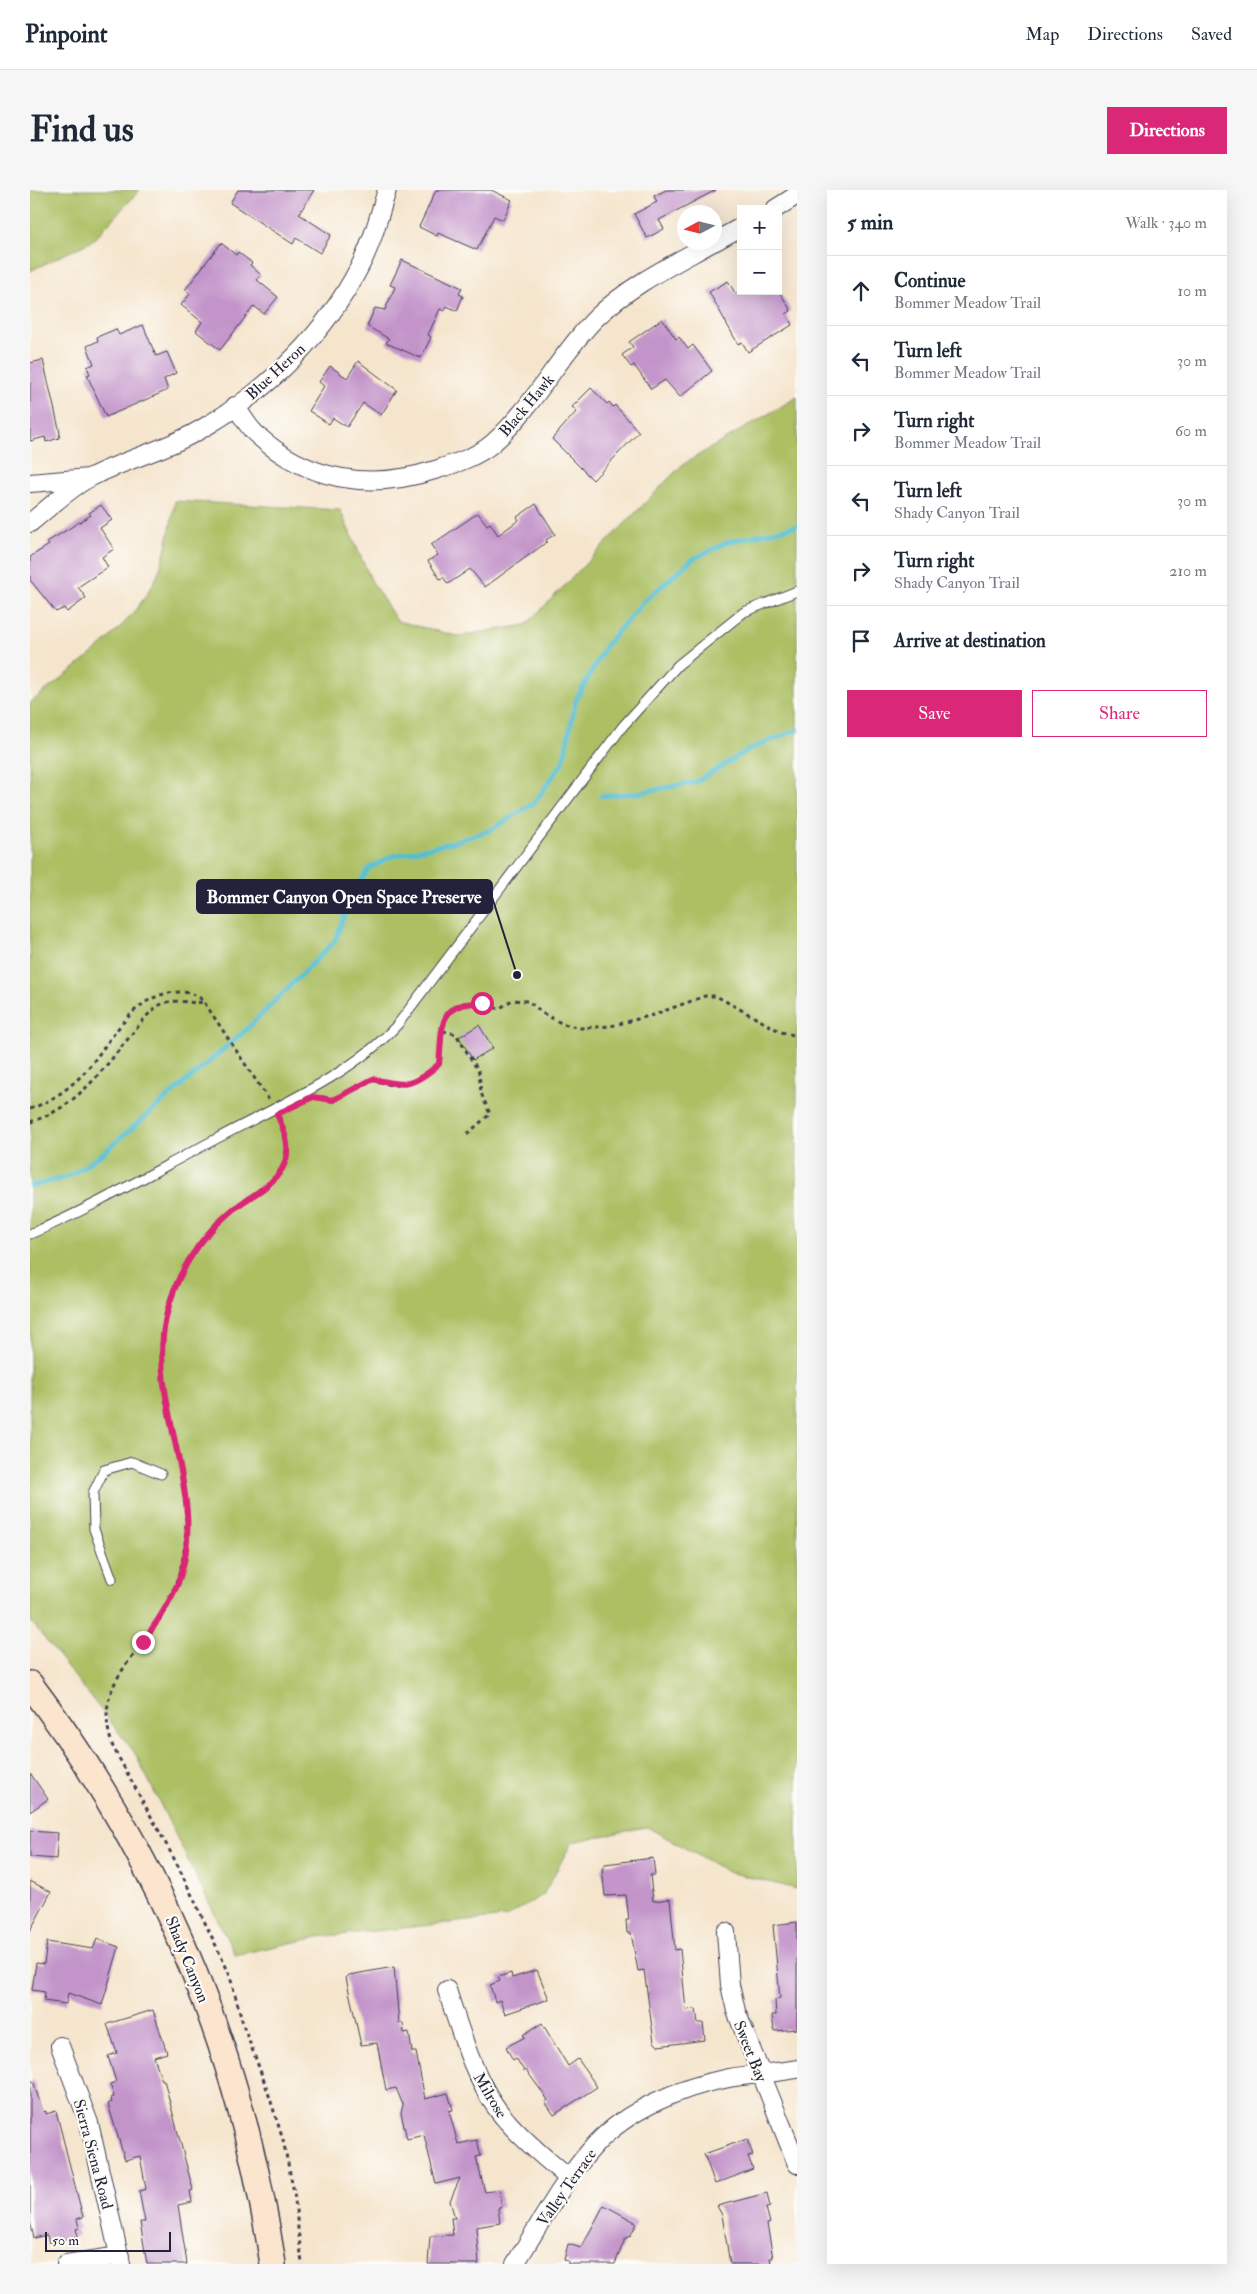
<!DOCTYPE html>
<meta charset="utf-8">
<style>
:root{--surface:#fff;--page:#f6f6f7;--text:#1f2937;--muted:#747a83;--line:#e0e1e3;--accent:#db2777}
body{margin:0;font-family:"IM FELL Double Pica",serif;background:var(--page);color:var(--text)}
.controls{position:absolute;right:15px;top:15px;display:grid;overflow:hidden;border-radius:0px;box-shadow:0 5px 20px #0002}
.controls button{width:45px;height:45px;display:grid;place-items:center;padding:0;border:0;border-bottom:1px solid var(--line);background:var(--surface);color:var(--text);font:25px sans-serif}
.compass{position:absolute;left:647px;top:15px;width:45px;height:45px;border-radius:50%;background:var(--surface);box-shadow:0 5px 20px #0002;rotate:263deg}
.scale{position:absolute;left:15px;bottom:12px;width:126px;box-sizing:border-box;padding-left:5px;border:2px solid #22223b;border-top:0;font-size:14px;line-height:18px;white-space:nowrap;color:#22223b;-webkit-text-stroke:4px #fdfcf7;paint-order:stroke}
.stop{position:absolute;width:15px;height:15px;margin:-11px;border:4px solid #db2777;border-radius:50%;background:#fff}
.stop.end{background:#db2777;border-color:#fff;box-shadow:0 1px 5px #0008}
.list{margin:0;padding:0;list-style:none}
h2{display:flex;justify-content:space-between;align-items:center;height:65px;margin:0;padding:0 20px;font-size:21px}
h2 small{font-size:16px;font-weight:400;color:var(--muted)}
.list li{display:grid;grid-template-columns:32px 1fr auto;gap:15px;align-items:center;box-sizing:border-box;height:70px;padding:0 20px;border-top:1px solid var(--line)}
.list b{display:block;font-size:19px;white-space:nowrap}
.list p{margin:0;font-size:16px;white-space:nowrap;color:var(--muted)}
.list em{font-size:16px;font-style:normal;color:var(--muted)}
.actions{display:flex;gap:10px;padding:15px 20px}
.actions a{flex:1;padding:11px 0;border:1px solid var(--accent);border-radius:0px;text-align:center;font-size:18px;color:var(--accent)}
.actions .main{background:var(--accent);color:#fff}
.icon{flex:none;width:28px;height:28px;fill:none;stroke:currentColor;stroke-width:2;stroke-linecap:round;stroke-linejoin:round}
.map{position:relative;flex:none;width:767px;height:2074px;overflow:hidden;border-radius:0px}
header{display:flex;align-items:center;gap:30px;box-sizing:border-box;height:70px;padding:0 25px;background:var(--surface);border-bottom:1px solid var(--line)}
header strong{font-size:24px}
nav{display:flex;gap:28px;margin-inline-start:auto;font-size:18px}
.intro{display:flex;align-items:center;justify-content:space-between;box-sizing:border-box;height:120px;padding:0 30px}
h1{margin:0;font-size:35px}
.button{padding:12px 22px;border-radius:0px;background:var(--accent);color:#fff;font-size:18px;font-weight:700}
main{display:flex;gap:30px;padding:0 30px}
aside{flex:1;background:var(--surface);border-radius:0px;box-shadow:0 5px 20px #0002}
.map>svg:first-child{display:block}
</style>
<header>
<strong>Pinpoint</strong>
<nav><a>Map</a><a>Directions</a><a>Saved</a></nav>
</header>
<div class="intro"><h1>Find us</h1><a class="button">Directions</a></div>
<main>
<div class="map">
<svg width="767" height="2074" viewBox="0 0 767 2074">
<rect width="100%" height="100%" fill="#fdfcf7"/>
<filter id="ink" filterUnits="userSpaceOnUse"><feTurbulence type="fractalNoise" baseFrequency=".02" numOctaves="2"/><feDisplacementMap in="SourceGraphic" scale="10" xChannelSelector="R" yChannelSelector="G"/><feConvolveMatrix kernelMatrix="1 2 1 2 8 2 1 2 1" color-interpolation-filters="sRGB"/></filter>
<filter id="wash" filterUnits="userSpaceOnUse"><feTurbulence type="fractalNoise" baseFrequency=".0096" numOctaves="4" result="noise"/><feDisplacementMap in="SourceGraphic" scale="20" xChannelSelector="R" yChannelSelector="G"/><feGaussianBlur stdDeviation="1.12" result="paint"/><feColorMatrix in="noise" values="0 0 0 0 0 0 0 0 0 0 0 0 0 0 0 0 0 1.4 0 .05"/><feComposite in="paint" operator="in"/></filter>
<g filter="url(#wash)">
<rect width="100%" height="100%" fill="#f5e5cd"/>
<path fill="#acbf63" stroke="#67704f" d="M0,0H110L62,51L0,81Z
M767,207V1699L698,1682L617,1637L542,1652L513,1705L476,1727L288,1747L205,1765L105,1563L0,1430V513C44,478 93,445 122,396C135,374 140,337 145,311L310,320L342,392L367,431L427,446L496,435L652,275Z"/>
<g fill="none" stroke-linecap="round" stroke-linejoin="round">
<path stroke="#53bece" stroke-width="5" d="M571,606L608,603L666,592L722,558L767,540
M0,996L38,987L72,964L217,839L305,751L318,715L338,679L360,667L423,652L461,640L504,613L533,572L546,510L576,455L614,411L663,369L698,352L767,336"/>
</g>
<g id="blocks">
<path fill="#c394ca" d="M208,0H284L269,24L301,45L290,63L266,48L263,54L200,13Z
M406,0H461L482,10L473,30L464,26L447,60L408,43L407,46L389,37Z
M636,0H686L629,30L634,39L617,48L604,24L627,12L624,6Z
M191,53L206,65L208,62L222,73L220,75L231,85L227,90L248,107L234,124L224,116L190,160L166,141L172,132L151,115L160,104L155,100Z
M372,70L432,98L429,104L433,106L427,121L417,116L414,121L410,119L398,145L401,147L391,168L356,153L359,149L337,136L345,118L355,120L365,97L360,95Z
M698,91L705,103L749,101L761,121L756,124L762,135L718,162L712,152L708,154L679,102Z
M632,129L646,149L649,147L658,159L663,155L682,181L650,207L635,190L621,199L604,175L601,177L592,165L603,157L599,152Z
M113,135L126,166L137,162L146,183L134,189L138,200L76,227L57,185L60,184L57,177L64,174L57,156L68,151L67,147L86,139L89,145Z
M13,170L30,243L29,248L16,252L15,247L0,251V173Z
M328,171L367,200L351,225L333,213L317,237L303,228L299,234L279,221L294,196L289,192L300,176L317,188Z
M561,198L577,214L579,212L583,217L585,215L609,242L563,290L522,249L547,221L542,217Z
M506,314L525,344L516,350L517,352L455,397L440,379L418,394L413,387L410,389L398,371L408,365L401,355L448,323L457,335L460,333L468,345L489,330L487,327Z
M71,315L82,330L70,338L84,359L72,367L78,377L48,397L56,408L37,422L34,418L26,422L0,390V367L19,355L17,352L61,325L59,323Z
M449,835L463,858L443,870L429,847Z
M0,1583L18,1609L0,1622Z
M0,1641L28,1643L26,1669L0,1667Z
M623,1668L625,1685H620L623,1711L640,1709L645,1760L650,1759L656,1820L666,1819L668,1833H673L675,1850L628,1856L624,1852L614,1780L608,1781L601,1743H597L596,1730H599L596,1705L575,1706L572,1679L575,1674Z
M0,1691L21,1702L0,1741Z
M767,1732V1839L744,1841L742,1825H746L745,1810L750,1808L743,1735Z
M67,1749L89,1757L72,1815L38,1803L36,1814L14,1811L15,1802L2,1800L6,1773L14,1774L17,1752L63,1759Z
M364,1777L369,1833H373L374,1843L379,1842L382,1862H386L395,1909L418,1903L423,1920L419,1921L428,1954L447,1950L451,1966L446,1967L455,2002L470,2000L472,2017L468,2018L470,2033L446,2037L449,2074H398L400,2046L423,2045L421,2028H425L420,2011L430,1988L406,1994L394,1945L377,1949L371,1923L373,1915L366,1898L356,1900L347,1853L331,1855L316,1788L319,1785Z
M507,1780L519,1809L475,1824L470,1810L465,1812L460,1795L470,1791L468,1787L481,1783L482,1788Z
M123,1820L137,1863L124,1867L132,1890H134L163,2000L160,2001L162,2012L148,2015L157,2074H117L110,2032H115L109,2001L116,1999L110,1966L95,1970L78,1914L82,1912L81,1908L84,1907L80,1894L86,1892L78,1866L87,1863L77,1834Z
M512,1833L538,1876L548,1869L567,1897L524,1925L515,1912L518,1910L496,1880L494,1881L486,1868L483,1870L476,1857L495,1847L493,1845Z
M0,1891H3L13,1922L16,1921V1924L26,1921L53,2027L47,2029L49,2038L46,2039L48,2046L19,2053L17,2045L4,2048L0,2032Z
M717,1949L723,1965L718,1966L723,1979L685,1994L674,1964Z
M737,2003L740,2017L736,2018L740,2033L737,2034L743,2068H740L741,2074H700L692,2025L687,2016Z
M574,2015L607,2033L600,2046L595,2049L585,2074H538V2071L534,2070L538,2054L551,2058Z"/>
</g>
</g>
<g filter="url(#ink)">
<use href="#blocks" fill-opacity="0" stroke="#423f51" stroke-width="1"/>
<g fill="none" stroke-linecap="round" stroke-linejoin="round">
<g stroke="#423f51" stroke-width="11">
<path id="lane" d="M0,1044C64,1017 125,981 186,949C247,916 322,885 368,834L593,536L648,475L714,422L767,401
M82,1389L64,1339L63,1303L74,1280L102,1272L131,1284"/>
</g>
<g stroke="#423f51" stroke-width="20">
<path id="street" d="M745,19L767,5
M684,52L711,37
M205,216C212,225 218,237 226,244C277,291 339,301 405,280C424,274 447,267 463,253C504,217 528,166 566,128C600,95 642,75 683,52
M0,293L59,288
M0,333C18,319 40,297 61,287C99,268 142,258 178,235C240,199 296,142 329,78C342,54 349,26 357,0
M696,1742L700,1795L706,1821L767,1974
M417,1800C430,1841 447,1899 477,1931C495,1952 518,1970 538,1988
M30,1856L59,1933L91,2074
M36,2074L90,2066
M485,2074C510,2034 533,1990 565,1955C598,1919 652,1897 699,1888C722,1884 745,1883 767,1879"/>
</g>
<g stroke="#423f51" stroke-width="28">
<path id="secondary" d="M0,1494C131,1667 211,1860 243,2074"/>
</g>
<path stroke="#423f51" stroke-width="3" stroke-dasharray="4 4" stroke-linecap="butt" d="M413,841L426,844L449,882L451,903L460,924L436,945
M291,907L303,910L343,889C349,891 356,894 362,895C381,896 395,886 409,874C414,828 411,800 469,819L482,810L498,811L514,824L533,834L551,838L581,836L623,825L675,806H686L751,842L767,846
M0,919C19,912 36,901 51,886C81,855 100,803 149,802C159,802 167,804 174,812L239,910
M249,928C273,987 237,990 200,1022C179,1039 163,1060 151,1084C101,1180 166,1260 155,1355C152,1382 143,1406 129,1430C101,1474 62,1498 83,1557L147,1674L199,1783L214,1837L237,1899L253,1950L264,2002L272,2074
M0,932C47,918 73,879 102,844C111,834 119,820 132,814C144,808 159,814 173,812"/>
<use href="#lane" stroke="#fff" stroke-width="9"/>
<use href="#street" stroke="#fff" stroke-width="18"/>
<use href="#secondary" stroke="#fce5cf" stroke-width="25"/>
</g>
</g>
<g fill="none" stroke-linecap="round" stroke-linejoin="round" filter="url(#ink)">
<path stroke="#db2777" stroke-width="6" d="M113,1452C126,1433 139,1414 148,1393C181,1305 116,1216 136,1127C145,1086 168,1049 200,1022C217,1007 244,997 254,975C262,957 254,941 247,924L283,907L303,910L343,889C376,896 381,898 409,874C413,838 406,812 452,813"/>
</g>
<g text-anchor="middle" stroke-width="4.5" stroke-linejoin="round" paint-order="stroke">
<g font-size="16" fill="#22223b" stroke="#fdfcf7">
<text transform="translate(245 181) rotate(-43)" y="6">Blue Heron</text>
<text transform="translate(496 215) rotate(-50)" y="6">Black Hawk</text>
<text transform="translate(158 1769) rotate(68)" y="6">Shady Canyon</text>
<text transform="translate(721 1861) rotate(68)" y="6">Sweet Bay</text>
<text transform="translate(461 1905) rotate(59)" y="6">Milrose</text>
<text transform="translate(64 1964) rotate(75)" y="6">Sierra Siena Road</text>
<text transform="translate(536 1997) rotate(-55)" y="6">Valley Terrace</text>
</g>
</g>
<path fill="none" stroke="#22223b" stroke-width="2" d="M487 785L462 707"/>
<circle fill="#22223b" stroke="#fdfcf7" stroke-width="2" cx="487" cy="785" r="5"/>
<rect fill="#22223b" stroke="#22223b" stroke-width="2" x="167" y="690" width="295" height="33" rx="5"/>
<g font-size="18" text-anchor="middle" font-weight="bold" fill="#fff">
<text x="314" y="713">Bommer Canyon Open Space Preserve</text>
</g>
</svg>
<div class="controls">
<button>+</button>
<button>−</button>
</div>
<svg class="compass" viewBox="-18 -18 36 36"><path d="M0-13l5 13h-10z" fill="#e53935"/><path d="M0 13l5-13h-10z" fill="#747a83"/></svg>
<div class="scale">50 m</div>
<div class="stop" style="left:452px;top:813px"></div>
<div class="stop end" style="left:113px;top:1452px"></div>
</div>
<aside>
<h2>5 min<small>Walk · 340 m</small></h2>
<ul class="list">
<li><svg class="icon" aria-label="ahead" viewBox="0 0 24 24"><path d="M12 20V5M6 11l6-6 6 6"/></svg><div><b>Continue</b><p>Bommer Meadow Trail</p></div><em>10 m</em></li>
<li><svg class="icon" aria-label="left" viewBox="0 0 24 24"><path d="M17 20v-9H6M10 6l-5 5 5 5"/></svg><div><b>Turn left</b><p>Bommer Meadow Trail</p></div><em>30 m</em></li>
<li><svg class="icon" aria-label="right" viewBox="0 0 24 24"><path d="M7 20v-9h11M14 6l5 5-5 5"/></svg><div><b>Turn right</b><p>Bommer Meadow Trail</p></div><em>60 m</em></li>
<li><svg class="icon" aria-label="left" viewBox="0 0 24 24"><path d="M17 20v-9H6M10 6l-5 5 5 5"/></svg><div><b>Turn left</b><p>Shady Canyon Trail</p></div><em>30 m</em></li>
<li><svg class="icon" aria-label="right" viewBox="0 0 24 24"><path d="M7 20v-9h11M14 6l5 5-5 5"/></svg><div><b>Turn right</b><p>Shady Canyon Trail</p></div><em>210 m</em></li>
<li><svg class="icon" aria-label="arrive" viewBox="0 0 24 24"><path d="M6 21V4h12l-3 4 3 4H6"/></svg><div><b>Arrive at destination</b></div></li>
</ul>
<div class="actions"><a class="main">Save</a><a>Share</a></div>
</aside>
</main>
